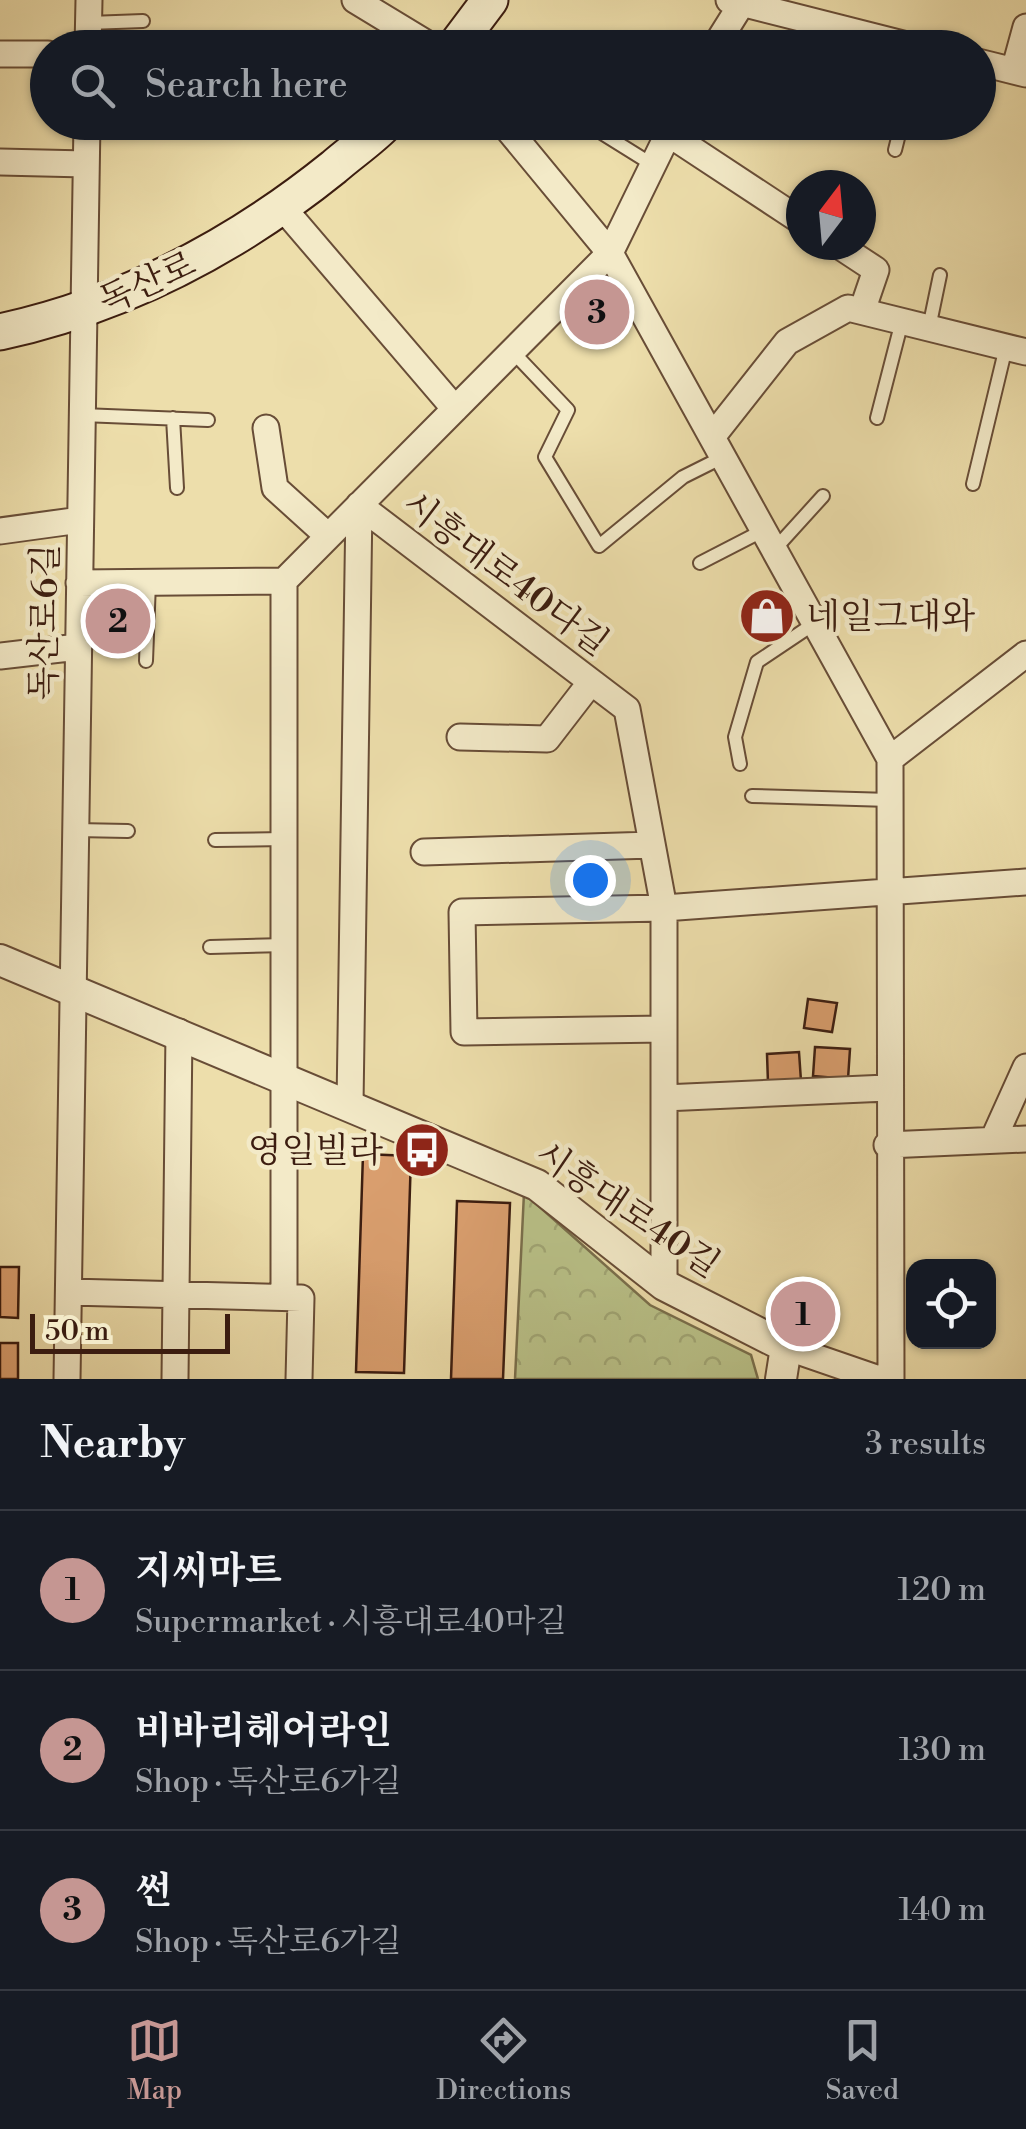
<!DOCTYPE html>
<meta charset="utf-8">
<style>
:root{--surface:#171b24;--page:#20242c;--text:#f1f3f6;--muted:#9ea1a6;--line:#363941;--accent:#c59692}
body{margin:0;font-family:"Libre Bodoni","Noto Serif KR",serif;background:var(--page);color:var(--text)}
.controls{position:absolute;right:30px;bottom:30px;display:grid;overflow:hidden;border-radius:20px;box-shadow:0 2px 8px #0004}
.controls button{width:90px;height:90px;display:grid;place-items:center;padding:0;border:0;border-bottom:2px solid var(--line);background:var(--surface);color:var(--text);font:50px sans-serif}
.compass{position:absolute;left:786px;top:170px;width:90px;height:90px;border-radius:50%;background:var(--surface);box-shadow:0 2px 8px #0004;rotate:16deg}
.scale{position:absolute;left:30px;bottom:25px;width:200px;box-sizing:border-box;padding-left:10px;border:5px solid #3c1d10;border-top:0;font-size:28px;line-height:35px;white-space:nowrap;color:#3c1d10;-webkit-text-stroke:8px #f3eac8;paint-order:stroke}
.you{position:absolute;left:590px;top:880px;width:35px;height:35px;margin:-25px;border:8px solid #fff;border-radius:50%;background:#1a73e8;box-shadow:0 0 0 15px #1a73e833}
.badge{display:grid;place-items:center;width:65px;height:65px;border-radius:50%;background:var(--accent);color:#111;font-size:32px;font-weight:700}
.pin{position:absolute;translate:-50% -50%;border:5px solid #fff;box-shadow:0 2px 10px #0006}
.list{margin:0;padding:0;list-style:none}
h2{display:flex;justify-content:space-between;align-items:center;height:130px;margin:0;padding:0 40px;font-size:42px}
h2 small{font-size:32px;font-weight:400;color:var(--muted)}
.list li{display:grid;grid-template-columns:65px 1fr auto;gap:30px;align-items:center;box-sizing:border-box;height:160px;padding:0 40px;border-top:2px solid var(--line)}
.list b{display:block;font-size:38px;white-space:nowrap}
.list p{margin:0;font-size:32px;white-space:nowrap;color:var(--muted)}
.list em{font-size:32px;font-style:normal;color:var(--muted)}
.icon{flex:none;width:55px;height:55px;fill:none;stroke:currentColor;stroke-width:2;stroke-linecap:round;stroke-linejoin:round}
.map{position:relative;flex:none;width:1026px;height:1379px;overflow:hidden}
.search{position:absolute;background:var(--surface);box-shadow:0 2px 8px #0004;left:30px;right:30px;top:30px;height:110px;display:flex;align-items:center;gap:25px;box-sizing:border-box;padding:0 35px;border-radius:55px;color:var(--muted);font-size:38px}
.sheet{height:610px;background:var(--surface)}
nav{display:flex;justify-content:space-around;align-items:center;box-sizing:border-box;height:140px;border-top:2px solid var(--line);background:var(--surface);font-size:28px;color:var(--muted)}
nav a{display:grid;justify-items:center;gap:5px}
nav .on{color:var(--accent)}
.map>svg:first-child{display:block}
</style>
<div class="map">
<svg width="1026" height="1379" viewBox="0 0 1026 1379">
<defs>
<pattern id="forest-crowns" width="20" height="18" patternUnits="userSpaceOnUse" patternTransform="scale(2.5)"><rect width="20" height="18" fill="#b9c188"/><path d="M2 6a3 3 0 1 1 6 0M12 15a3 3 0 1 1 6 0" fill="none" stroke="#a0a574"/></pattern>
</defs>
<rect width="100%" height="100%" fill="#eddeab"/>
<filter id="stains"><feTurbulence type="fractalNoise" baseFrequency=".002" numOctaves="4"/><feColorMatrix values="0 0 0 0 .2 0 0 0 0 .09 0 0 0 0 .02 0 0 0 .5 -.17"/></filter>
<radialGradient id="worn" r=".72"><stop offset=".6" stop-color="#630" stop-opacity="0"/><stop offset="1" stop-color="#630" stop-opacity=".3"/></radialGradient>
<path fill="url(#forest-crowns)" stroke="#7a6f4c" stroke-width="2.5" d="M524,1193L650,1305L751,1355L758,1379H515Z"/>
<path fill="#d99e6e" stroke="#3c1d10" stroke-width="2.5" d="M808,999L837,1003L832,1032L804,1028Z
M815,1047L850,1049L848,1079L813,1076Z
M799,1052L801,1081L768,1083L767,1054Z
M363,1154L411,1156L404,1373L356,1372Z
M457,1201L510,1203L503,1379H451Z
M0,1267H19L18,1318L0,1317Z
M0,1343H18V1379H0Z"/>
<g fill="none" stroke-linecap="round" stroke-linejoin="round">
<g stroke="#684d37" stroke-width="16">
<path id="service" d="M89,23L143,21
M584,122L653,165
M895,150L902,122
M929,328L940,275
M512,351L568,410L545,457L599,546L683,477L723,457
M82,415L208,420
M173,418L177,488
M877,418L902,321
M973,484L1006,347
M774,550L823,496
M700,563L764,530
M146,661L149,582
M740,764L735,737L757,662L815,623
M752,796L890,800
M76,830L128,831
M215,840L285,839
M210,947L286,945"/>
</g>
<g stroke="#684d37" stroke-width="29">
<path id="minor" d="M355,0L434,48
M729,0L919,48
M88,48L89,0
M714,48L744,0
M0,54H48
M978,62L1026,74
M1014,71L1026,27
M502,122L610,253L890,759L891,1379
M669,134L801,221
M0,162L86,164
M283,208L455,409
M838,245L876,270L862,311
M266,428L275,488L328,536
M712,437L787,342L848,308L1026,352
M359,505L627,709L664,908V1285
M0,531L80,520
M79,583L284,581L610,253L674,122
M0,656L78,647
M460,737L547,739L591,682
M890,759L1026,654
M424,852L652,845
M664,1029L464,1032L462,912L664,908L1026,882
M664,1098L887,1088
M350,1104L359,505
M993,1140L1026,1067
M887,1145L1026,1139
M69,1292L301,1298L299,1379
M284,1297V581
M786,1347L879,1379
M67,1379L87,122
M175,1379L179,1032"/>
</g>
<g stroke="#684d37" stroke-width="34">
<path id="tertiary" d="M0,960L537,1185L664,1285L786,1347L781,1379"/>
</g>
<g stroke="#3c1d10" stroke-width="39">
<path id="secondary" d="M454,48L490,0
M0,332C124,305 236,246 334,167C351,152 371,139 387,122"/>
</g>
<use href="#service" stroke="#f3eac8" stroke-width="12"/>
<use href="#minor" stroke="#f3eac8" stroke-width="25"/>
<use href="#tertiary" stroke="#f3eac8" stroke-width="30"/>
<use href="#secondary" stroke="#f3eac8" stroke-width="35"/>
</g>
<defs>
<g id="shop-disc" transform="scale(2.875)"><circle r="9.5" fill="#8f2418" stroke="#f3eac8"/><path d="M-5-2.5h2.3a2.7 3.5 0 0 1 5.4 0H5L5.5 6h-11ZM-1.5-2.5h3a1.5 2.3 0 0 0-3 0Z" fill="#fff"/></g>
<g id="bus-disc" transform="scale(2.875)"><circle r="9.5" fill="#8f2418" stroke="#f3eac8"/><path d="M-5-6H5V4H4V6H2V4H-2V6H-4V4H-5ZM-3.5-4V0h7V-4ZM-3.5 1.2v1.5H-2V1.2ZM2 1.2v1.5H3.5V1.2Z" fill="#fff"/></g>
</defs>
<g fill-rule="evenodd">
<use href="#shop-disc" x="767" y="616"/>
<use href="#bus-disc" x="422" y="1150"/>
</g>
<g text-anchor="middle" stroke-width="9" stroke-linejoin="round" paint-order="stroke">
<g font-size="35" fill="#3c1d10" stroke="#f3eac8">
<text transform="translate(147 282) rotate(-24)" y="12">독산로</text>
<text transform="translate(506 573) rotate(37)" y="12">시흥대로40다길</text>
<text transform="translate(44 622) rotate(-89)" y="12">독산로6길</text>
<text transform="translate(628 1209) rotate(34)" y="12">시흥대로40길</text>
</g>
<g font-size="35" fill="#3c1d10" stroke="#f3eac8" text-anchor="start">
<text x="806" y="628">네일그대와</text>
<text x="383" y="1162" text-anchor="end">영일빌라</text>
</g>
</g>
<rect width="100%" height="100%" filter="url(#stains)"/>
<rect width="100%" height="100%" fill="url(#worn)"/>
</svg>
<div class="controls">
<button><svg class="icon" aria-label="locate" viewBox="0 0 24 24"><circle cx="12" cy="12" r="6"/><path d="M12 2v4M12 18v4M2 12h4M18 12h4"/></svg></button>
</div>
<svg class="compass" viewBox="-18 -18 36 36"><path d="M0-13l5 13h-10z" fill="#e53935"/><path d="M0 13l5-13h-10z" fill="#9ea1a6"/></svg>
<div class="scale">50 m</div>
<div class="you"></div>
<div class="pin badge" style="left:803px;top:1314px">1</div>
<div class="pin badge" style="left:118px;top:621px">2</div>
<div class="pin badge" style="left:597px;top:312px">3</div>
<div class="search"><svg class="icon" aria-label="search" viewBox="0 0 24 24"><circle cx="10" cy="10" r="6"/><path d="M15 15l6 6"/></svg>Search here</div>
</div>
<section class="sheet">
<h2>Nearby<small>3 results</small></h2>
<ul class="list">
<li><span class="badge">1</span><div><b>지씨마트</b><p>Supermarket · 시흥대로40마길</p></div><em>120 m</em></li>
<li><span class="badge">2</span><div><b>비바리헤어라인</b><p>Shop · 독산로6가길</p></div><em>130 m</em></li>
<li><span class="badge">3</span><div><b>썬</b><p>Shop · 독산로6가길</p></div><em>140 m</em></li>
</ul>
</section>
<nav>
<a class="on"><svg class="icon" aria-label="map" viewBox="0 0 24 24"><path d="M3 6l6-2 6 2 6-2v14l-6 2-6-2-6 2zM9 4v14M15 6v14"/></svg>Map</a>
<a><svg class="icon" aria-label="directions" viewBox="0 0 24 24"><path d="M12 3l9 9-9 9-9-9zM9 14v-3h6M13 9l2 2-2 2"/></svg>Directions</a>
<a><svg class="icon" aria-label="saved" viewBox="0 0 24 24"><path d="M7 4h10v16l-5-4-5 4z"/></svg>Saved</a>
</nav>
